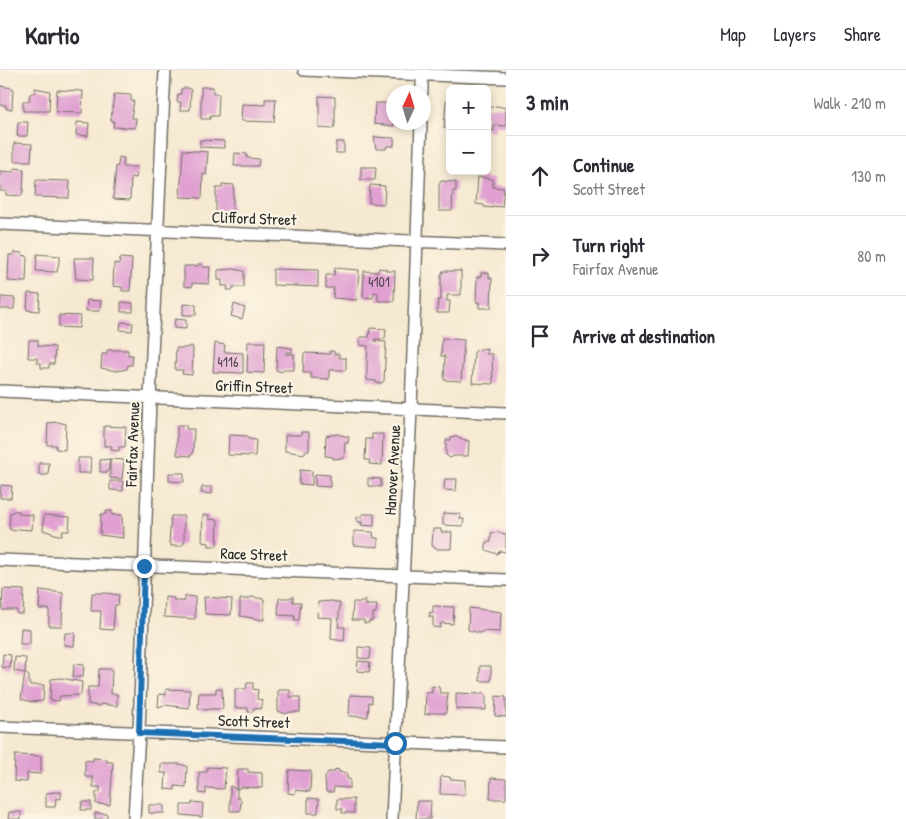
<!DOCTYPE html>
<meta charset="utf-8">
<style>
:root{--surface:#fff;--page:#f7f7f7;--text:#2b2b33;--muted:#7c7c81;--line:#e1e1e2}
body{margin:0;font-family:"Patrick Hand",sans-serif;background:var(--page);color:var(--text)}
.controls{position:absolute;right:15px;top:15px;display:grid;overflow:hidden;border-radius:8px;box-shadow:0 2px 8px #0003}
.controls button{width:45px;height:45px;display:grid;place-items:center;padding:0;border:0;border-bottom:1px solid var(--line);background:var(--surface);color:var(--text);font:25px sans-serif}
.compass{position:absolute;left:386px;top:15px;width:45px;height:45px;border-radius:50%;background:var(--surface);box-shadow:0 2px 8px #0003;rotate:4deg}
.stop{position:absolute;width:15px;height:15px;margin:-11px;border:4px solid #1f6fb2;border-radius:50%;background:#fff}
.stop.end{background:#1f6fb2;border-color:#fff;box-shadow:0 1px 5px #0008}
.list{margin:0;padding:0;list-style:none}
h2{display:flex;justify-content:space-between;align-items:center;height:65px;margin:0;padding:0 20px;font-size:21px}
h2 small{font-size:16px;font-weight:400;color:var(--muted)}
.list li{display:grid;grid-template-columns:32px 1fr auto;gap:15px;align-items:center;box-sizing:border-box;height:80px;padding:0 20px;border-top:1px solid var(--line)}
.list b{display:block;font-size:19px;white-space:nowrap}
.list p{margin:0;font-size:16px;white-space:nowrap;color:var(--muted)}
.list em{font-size:16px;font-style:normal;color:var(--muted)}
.icon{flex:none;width:28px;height:28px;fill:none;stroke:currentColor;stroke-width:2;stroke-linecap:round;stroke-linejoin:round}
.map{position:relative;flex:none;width:506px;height:749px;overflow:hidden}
header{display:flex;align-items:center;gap:30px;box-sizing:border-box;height:70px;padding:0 25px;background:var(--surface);border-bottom:1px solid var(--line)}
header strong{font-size:24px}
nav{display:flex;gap:28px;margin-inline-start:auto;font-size:18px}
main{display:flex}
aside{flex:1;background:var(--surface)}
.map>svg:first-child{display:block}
</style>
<header>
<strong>Kartio</strong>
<nav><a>Map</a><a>Layers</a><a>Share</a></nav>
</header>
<main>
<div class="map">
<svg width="506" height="749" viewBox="0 0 506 749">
<rect width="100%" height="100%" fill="#fcf5e5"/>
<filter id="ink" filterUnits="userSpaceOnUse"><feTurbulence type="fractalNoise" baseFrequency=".02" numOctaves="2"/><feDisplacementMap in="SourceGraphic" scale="10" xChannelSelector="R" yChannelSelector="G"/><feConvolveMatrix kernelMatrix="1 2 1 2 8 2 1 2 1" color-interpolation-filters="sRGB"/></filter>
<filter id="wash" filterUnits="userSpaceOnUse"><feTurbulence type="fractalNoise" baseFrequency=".0096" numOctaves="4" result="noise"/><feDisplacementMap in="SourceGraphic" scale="20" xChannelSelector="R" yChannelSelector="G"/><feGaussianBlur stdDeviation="1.12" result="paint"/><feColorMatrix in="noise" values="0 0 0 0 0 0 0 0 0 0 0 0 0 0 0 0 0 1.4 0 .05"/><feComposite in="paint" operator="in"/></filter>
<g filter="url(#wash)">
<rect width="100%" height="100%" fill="#f6e9d1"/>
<g id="blocks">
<path fill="#e0a0d1" d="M0,16L13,18L12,39H6V35H0Z
M201,17H213V24H219L218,46H210V49H201Z
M35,18L50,21L49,41H23V31H29L30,24L35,22Z
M184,18H188L191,20L190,40H180L181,32H177L178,24H181V19Z
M57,20L83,21L82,43L56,42Z
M114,24L131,25V31H134L131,48H136L135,58L113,57L114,51L111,50Z
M319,26L335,27V55L333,59L319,58Z
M265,29H276L274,52L241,51L242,34L265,35Z
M446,31H450V58H444Z
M375,33H389L388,39L391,40V48H393L394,56L374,54Z
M497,36L506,38V56L494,55V61L487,60V38Z
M18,52H28L27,66H17Z
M77,52L89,53L88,66L76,65Z
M374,67L394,68V76H387L386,79H376Z
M200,70L224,71V78L200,77Z
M336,72H344V83H336Z
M14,73L32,74L31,91H14Z
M183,80L208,82L206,105L203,104L202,128L180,127Z
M235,83L247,84V88L259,89L258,96H234Z
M119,87L124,88L123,97H137L136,108L131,107L130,130L113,129L116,96H118Z
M361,97H376L375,110H361Z
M14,98L24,99L23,122L21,126L6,125V121H0V101L14,102Z
M478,107L493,109V117L504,118L502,137L493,136V138L484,137V135L476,134Z
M36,110L70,111L69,128L35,127Z
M441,111L456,112V121H453L452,141H439V115Z
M222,114L234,115L232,142H228V146H216V118H222Z
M370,115L385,116L384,134L369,133Z
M14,182L22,183V185L27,186L26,212L8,211L9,185H14Z
M37,184L60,186L57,202L36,201Z
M74,188H94L93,210L76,209Z
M120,188L132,189L130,221H122V217L113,216L114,193L119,194Z
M198,194H202V197H210L209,214L192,213V217L184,216V196H198Z
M335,198L359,200L357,230L333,228L334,218H326V205H334Z
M379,198L386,199V201H395L394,231H378V223L374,222L373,228L363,227L364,201L378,202Z
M234,199L244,201V217H233V220H227L228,216H222V210H218V200Z
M273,199L318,200V217L273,215Z
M443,201H461V225H447V231H450L449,243H437L438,230H441V206Z
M481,203H489V208H492L491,238H479V232H476L477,207H481Z
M28,223L40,224L39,241L27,240Z
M1,227L15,228L14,239H0Z
M87,230L101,231L100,241H86Z
M121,232L133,233V242H121Z
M183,234L196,235V245H183Z
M234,234L245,238L242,249L231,246Z
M59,245L80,246L79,258L59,257Z
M175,249L186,250V259L174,258Z
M121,252L133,253L132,261L120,260Z
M370,258L386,259L385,269H375V271L386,272L384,311L382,313H376V311L367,310V291L368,276L360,275V267H369Z
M442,268L464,270L461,311L444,310L445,286H441Z
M29,270H38V276L55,277L54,294H49V298H41V293H37V288H28Z
M248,272H265L264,303L247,302Z
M215,273L225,275L224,282L243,283V303L213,302Z
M192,276L193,279L192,305L182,304L183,300H175L176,278H185Z
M277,276L292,278V282H286V284H294V300H284L281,302L276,300Z
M487,278L486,284H492L493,314L472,313L474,283L476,280Z
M107,280H128V285H133L132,295H128L127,299L117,301L101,298L102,284H107Z
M330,281H334V284H339V288H346V300H329V309L311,308V303H303L304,283L330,284Z
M58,352L66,354L65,380L56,379V375H47L48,353Z
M177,355H186V359H194L193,382L191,386L177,385Z
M104,356L126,357L125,377H119V381L111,380L112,376H104Z
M301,362H309V381H305V384L285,381V365H301Z
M337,364L349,367L348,373H345L344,388L333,389V387L325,386L326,366Z
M372,364H383L382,395L369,394L370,390H365L366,369H372Z
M229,365L248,366V369L256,370L255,386L228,385Z
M456,366L458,368L469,371L468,386H454L450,388L446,385V370H451V367Z
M78,388H91L90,403H78Z
M110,389L108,402H100V390Z
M110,389L124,390L122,409L110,408Z
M39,393H49L48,405H39Z
M300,400L312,401V415L299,414Z
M169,403H184V412L169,411Z
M315,404L330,405V417L315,416Z
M368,408L381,409V417L368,416Z
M445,409H457L456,421L444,420Z
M110,411H123V421L110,420Z
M1,415L12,416L11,428H0Z
M202,417H212V424L201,423Z
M14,441H19V444L33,445L32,460L18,459L15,461L9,459L10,443Z
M106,441H112V445H122L123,468L100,465L101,444H106Z
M443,443L461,444L460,449H464L463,456L443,455Z
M362,444H374V456L361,455L362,452H357V447H362Z
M44,445L70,447L69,461H62V465H58L43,460Z
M203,445H209V449L218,450L217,476H209V473L202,472Z
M171,446H184V473L181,476H171V473H169Z
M433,459H441V462H452L451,479H438L432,476Z
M354,461L373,462L374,468H378V477L354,475Z
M497,462L506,464V482L500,481L497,484L486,480V472H491V463Z
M3,519L24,520L23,544H17V540H2Z
M40,520L63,523L62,556H49V539H39Z
M92,523H105L119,525L118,535H115L113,560L100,559L101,541H91Z
M185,526L195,527V549L164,547L165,527L174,528V531H185Z
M293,526V532H301L299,550H294L295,546L278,545L279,528H289Z
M204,527L232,529L231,545L205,544Z
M251,527L264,529V550L240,546V529H248Z
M365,530L366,535H377L376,543H373V551H369V553H364V550H352L353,532H363Z
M332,531L340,533L338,557H345L344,571L331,569L332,548L317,547L318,532Z
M433,536L454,537L453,554L441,553L440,558L433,557V547H429L430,542L433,543Z
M469,538L501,542L500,562L483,561L480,563L468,560Z
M21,558L30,559V574H20Z
M65,563H75L74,576L64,575Z
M358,577L371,578L370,589L358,588Z
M3,584L11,585L10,598L2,597Z
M15,587L26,588L25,603L14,601Z
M358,591L370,592L369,602L357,601Z
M74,594L84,595L83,607H73Z
M480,596H491V611H480Z
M99,599H112L111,624H117V636L100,634V636H97L88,634V617H98Z
M25,603L29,606V615H44L43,631L32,632L21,629Z
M61,608L82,612L81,625L60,626L59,631L50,630L51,609Z
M247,613H253V619L258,620L257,629L262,630L261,639L253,638V642H248V638H235V619H246Z
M432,616L439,617L440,623H448L446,643H430L425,645L426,622L432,623Z
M216,618L222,619L223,639H209L206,640L198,638L199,623H216Z
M166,619L190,620L189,638L165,635L158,637L159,624L166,625Z
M278,620H290V627H300V642H290L286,644L278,641Z
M483,622L486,624V640L456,639V623L480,624Z
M350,625L372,626V633L369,632L368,647L349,646Z
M496,626L506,627V647L495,646Z
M15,685L41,686V704L27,703V712L14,711Z
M93,688L107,689V692H113L110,735L96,734V722H100V717H93V707H85V690L93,691Z
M161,694H179L187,696L186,717L175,716V720L165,719L166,703H161Z
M207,697L226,698L224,719L206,718V724L199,723V702H207Z
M238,699H248V702L262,703V718L242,717L237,719Z
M335,699L339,700V702L347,703V709H350V718L334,717L333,722H326L325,708L328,702H335Z
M289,700L311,701L310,722L296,720L295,724L288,723Z
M441,706L450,707V709L465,710V725L440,724Z
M491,708L506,709V729H490Z
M230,716L237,719V728H240L241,731L240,741H230Z
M57,722H61V729L56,728L55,737H46V723Z
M308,728L319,729L318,743H308Z
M337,729H354V743H342V739H337Z
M417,731H431L430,749H416Z
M82,732H91V740H81Z
M192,732L203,733L202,747L181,745V735H192Z
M149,735H164V743H149Z
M9,742H21V749H8Z
M95,743L107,744V749H95Z"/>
</g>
</g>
<g filter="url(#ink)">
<use href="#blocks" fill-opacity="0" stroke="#726e65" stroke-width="1"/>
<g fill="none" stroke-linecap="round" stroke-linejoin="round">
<g stroke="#726e65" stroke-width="14">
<path id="minor" d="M304,0L506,8
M422,22V0
M0,154L506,175
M0,321L506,343
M0,490L506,510
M0,657L506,677
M134,749L139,663L150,328L165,0
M392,749L411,339L421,52"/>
</g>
<use href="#minor" stroke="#fff" stroke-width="11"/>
</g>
</g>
<g fill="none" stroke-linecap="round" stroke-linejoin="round" filter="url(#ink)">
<path stroke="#1f6fb2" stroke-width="6" d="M144,496L139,663L395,673"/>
</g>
<g text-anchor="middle" stroke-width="4.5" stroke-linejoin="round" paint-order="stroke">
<g font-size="14" fill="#584854">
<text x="379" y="217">4101</text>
<text x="228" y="297">4116</text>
</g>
<g font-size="16" fill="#2b2b2b" stroke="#fcf5e5">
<text transform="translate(254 148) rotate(2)" y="6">Clifford Street</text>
<text transform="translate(254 316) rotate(2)" y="6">Griffin Street</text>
<text transform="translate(132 374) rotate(-88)" y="6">Fairfax Avenue</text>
<text transform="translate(392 400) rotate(-87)" y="6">Hanover Avenue</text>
<text transform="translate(254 484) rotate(2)" y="6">Race Street</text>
<text transform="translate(254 651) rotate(2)" y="6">Scott Street</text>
</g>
</g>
</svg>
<div class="controls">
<button>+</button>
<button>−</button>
</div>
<svg class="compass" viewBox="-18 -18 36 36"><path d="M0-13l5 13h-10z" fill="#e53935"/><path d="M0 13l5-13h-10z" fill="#7c7c81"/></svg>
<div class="stop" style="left:395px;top:673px"></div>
<div class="stop end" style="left:144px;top:496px"></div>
</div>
<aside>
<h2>3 min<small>Walk · 210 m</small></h2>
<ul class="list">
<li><svg class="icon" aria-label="ahead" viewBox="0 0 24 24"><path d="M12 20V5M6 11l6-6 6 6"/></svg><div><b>Continue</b><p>Scott Street</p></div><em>130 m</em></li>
<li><svg class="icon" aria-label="right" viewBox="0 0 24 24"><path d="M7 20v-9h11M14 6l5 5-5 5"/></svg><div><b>Turn right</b><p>Fairfax Avenue</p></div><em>80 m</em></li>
<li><svg class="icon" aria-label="arrive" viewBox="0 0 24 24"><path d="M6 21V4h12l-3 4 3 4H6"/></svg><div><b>Arrive at destination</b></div></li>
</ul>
</aside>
</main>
